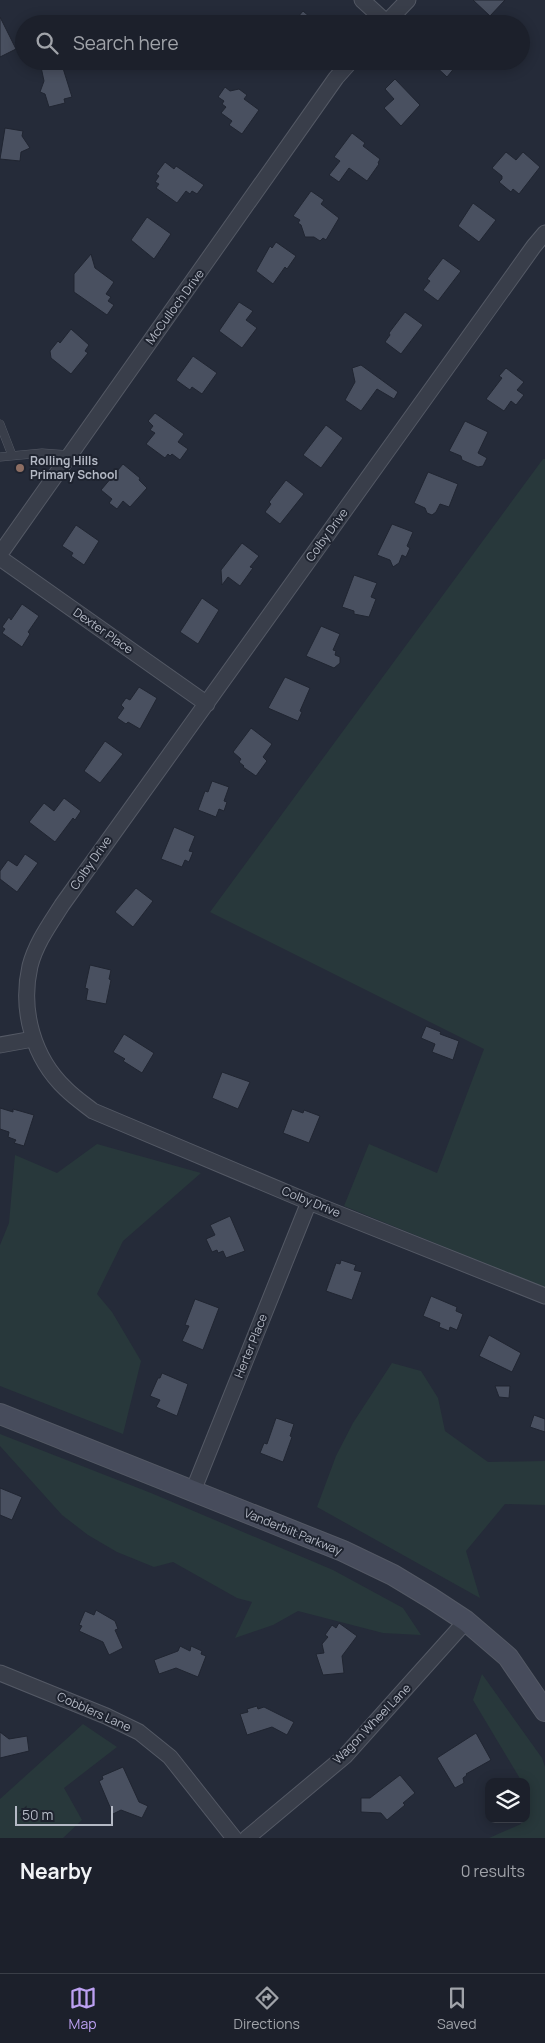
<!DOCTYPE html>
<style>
:root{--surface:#1c202b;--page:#252833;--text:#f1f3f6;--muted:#a0a3a9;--line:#3a3e47;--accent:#bca0f2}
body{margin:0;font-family:Manrope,sans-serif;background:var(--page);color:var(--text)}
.controls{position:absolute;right:15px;bottom:15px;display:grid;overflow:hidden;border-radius:10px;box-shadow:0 2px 12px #0003}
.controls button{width:45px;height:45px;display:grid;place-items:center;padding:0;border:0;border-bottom:1px solid var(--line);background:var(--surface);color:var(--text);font:25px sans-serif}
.scale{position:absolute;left:15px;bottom:12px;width:98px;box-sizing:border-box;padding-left:5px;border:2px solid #b4b9c5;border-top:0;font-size:14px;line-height:18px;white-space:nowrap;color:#b4b9c5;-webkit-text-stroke:4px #1e232f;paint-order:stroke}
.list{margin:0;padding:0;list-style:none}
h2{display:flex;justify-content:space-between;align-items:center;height:65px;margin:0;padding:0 20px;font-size:21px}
h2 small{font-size:16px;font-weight:400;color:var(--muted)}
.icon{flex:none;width:28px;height:28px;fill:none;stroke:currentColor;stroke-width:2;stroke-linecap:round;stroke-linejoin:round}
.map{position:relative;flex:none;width:545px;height:1838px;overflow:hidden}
.search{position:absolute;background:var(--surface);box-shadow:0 2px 12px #0003;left:15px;right:15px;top:15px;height:55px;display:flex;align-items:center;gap:12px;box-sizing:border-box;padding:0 18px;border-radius:28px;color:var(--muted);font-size:19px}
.sheet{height:135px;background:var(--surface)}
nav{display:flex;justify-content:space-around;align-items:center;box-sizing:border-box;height:70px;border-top:1px solid var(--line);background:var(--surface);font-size:14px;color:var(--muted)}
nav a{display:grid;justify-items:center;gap:2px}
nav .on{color:var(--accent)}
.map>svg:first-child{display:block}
</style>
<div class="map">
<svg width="545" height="1838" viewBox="0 0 545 1838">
<rect width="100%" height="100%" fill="#252b39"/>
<path fill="#28383b" d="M543,459H545V1288L344,1206L369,1144L437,1173L484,1049L210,912Z
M97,1144L201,1173L123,1241L97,1294L112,1312L141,1361L123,1434L0,1386V1245L9,1223L15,1155L57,1173Z
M392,1363L421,1371L438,1398L445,1431L488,1462L545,1461V1505L505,1504L466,1551L480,1598L317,1507L336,1456L353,1423Z
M0,1434L151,1493L333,1570L403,1608L421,1635L383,1633L298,1611L273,1625L235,1638L252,1602L237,1598L173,1562L154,1567L117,1552L88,1535L62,1515L0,1446Z
M482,1674L542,1758L545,1767V1838H489L521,1824V1819H526V1782H522L473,1700Z
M83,1724L117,1747L64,1788L82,1820L63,1838H0V1799Z"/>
<path fill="#495060" stroke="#202531" d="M473,0H505L490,16Z
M303,11L318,24H292Z
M0,17L16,49L0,57Z
M430,61H451L456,66L447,77Z
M56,63L58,66L62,65L72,97L64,99L65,103L49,107L45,94L40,92L44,81L41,67Z
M395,79L420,105L401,126L384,108L394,99L385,89Z
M225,87L230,91L239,89L247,95L244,99L259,110L242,134L229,125L232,121L221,113L226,107L222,104L224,101L218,97Z
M5,128L23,131L22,136L30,148L21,152L20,161L0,159Z
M352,133L365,143L363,146L380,159L378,163L379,164L367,181L349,168L339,182L329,175L340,161L334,157Z
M506,152L516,160L523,152L540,167L519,194L513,189L511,192L499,182L502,179V176L492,168Z
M165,162L174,169L176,166L204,185L197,194L192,191L190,194L186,191L177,203L156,188L159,184L155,182L159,176L156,174Z
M311,191L324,200L321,204L339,218L326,240L323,238L320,241L314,237H305L301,225L298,223L300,220L293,216Z
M473,203L496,220L479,242L458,226Z
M147,217L171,234L154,259L131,240Z
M276,242L296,256L287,269L285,267L273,284L256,271L270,246L272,248Z
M91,254L95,268L114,282L106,294L111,297L108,301L114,305L107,315L74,292V274Z
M443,258L461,271L438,301L423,290L430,281L427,279Z
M239,302L253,311L246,320L257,328L242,348L219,331Z
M405,312L423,325L401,354L385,342L390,335L389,333Z
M71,329L89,345L85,351L88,353L71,374L51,358L50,351L58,341L60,343Z
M193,356L217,373L202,394L192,387L190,390L176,380Z
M361,365L398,392L394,399L377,389L361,411L345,400L355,382L352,368Z
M506,368L524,382L517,390L524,395L516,405L511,401L504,411L486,399L502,378L499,376Z
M155,413L184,434L178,442L188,449L180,460L172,454L170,456L168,454L165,458L146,444L155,433L150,430L153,426L148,421Z
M465,421L488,432L478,453L487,458L483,466L478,467L462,460L461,456L449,451Z
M326,425L343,438L321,468L303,455Z
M123,464L140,478L139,480L147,488L130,507L123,501L117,509L109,503L112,499L101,490Z
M428,472L458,484L449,507L440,504L436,512L432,515L427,513L425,508L414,503Z
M286,480L304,494L280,524L265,512L271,504L269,502Z
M392,524L413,532L407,546L410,548L406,557L402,555L399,563L393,567L390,560L377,555Z
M76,525L99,541L84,565L71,556L73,553L62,546Z
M242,543L259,556L250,567L253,568L240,586L228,577L222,585L221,570Z
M354,575L377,583L371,597L376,599L369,617L354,614V611L342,607Z
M202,598L219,610L198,644L180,632Z
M22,604L39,616L28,632L30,634L22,647L2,633L5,629L2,627L9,617L11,620Z
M321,626L340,634L333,650L336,651L335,655L340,657V663L334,668L306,656Z
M285,677L310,688L300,711L302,712L298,721L268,708Z
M139,687L157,698L140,729L128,722L126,724L117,718L124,708L121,705L126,698L130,700Z
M251,728L272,744L263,757L267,761L256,776L243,767L244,766L239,762L241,759L233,752Z
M105,741L123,754L100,783L84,771Z
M212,781L229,787L224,801L227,802L224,811L219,809L216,817L198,810L205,791L208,792Z
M64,798L81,811L75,820L73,818L55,842L29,822L44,803L54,811Z
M174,827L195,836L189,851L193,852L189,862L185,860L182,867L161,859Z
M25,854L38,863L17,892L0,879V871L8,860L17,866Z
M136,888L153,901L133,927L115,912Z
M90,965L111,970L109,979L111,980L106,1004L86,1000L88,989L85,988Z
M426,1026L441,1032L440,1034L459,1041L453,1060L432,1052L435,1044L421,1038Z
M124,1034L154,1053L142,1073L123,1061L125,1059L113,1052Z
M222,1072L250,1082L238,1109L212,1098Z
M0,1108L13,1112V1109L34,1115L24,1146L14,1143L16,1140L8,1137L9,1132L0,1129Z
M292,1109L303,1113L304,1110L320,1116L309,1143L283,1133Z
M230,1216L245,1251L226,1258L223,1251L218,1253L217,1250L212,1252L206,1239L215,1235L210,1225Z
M341,1260L356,1265L354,1270L362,1272L352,1300L326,1291L336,1263L340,1264Z
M431,1296L457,1307L456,1311L463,1314L457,1330L450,1327L449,1331L439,1327L440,1323L423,1316Z
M195,1299L219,1308L203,1350L182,1341L189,1326L185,1325Z
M489,1335L521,1353L512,1372L479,1356Z
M162,1373L188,1384L177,1416L156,1407L160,1400L150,1396L158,1378H160Z
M495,1386H510L509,1398L499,1397Z
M534,1415L545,1419V1432L530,1427Z
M276,1418L294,1424L290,1436L292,1437L283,1462L260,1453L264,1443L267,1444Z
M0,1488L22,1497L12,1520L0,1515Z
M96,1610L115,1621L118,1629L115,1630L123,1648L109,1655L103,1642L79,1631L82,1626L79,1625L85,1611L94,1615Z
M339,1623L357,1636L342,1656L344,1673L323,1675L316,1654L324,1653L322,1644L328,1637L325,1635L332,1625L336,1628Z
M180,1646L190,1651L191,1646L202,1651L201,1654L206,1656L198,1677L176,1668L159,1674L154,1660L178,1651Z
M257,1706L258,1709L264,1707L294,1722L287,1735L272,1727L247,1735L240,1714L248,1712L247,1709Z
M0,1732L9,1739L27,1736L29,1751L0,1758Z
M476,1733L491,1760L466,1774L467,1775L463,1778L464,1783L455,1788L437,1758Z
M123,1767L139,1802L148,1806L142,1818L121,1810L113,1814L99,1781L103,1779L102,1776Z
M400,1775L415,1793L403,1803L405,1805L387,1820L381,1813L361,1812V1798H370Z"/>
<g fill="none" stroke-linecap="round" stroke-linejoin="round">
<g stroke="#545965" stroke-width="9">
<path id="lane" d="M0,424L12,455
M0,457L42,453L69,455"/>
</g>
<g stroke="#545965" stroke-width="17">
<path id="street" d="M362,0L386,22
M385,24L408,0
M545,233L534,246L62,905C50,924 36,943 30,966C20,1010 33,1058 66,1089C74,1097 84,1104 93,1111L309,1202L545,1296
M0,554L336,78L351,61
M0,558L207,704
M0,1045L33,1039
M193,1491L309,1202
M0,1673L106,1716L139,1732L170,1757L234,1838
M247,1838L345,1756L466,1621"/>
</g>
<g stroke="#545965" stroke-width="22">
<path id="secondary" d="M0,1414L343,1551L393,1575L431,1598L466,1621L508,1657L545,1711"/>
</g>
<use href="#lane" stroke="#393e4a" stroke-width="8"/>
<use href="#street" stroke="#393e4a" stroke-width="15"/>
<use href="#secondary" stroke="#474c5c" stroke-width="20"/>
</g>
<circle fill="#8d6e63" stroke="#1e232f" stroke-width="2" cx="20" cy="468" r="5"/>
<g text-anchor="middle" stroke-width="4" stroke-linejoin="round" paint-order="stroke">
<g font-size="12" fill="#b4b9c5" stroke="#1e232f">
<text transform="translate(175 307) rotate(-54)" y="4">McCulloch Drive</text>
<text transform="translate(327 535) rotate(-54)" y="4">Colby Drive</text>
<text transform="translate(103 631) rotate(35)" y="4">Dexter Place</text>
<text transform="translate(91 863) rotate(-55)" y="4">Colby Drive</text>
<text transform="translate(311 1202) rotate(22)" y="4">Colby Drive</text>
<text transform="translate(251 1346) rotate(-68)" y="4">Herter Place</text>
<text transform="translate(293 1532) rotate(22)" y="4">Vanderbilt Parkway</text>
<text transform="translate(94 1712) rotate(24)" y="4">Cobblers Lane</text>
<text transform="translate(372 1724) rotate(-46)" y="4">Wagon Wheel Lane</text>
</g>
<g font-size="12" font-weight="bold" fill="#b4b9c5" stroke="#1e232f" text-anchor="start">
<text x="30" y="465">Rolling Hills<tspan x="30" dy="14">Primary School</tspan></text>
</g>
</g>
</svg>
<div class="controls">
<button><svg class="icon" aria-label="layers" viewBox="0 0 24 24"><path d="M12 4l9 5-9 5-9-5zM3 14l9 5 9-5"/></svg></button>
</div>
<div class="scale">50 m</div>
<div class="search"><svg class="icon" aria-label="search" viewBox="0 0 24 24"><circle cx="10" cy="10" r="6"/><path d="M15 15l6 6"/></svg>Search here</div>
</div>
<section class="sheet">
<h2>Nearby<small>0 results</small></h2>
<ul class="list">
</ul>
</section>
<nav>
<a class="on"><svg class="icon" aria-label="map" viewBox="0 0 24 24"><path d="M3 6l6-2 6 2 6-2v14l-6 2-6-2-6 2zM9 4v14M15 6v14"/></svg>Map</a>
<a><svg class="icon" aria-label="directions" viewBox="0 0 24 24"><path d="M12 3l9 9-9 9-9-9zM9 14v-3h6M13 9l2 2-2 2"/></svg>Directions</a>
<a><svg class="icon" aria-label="saved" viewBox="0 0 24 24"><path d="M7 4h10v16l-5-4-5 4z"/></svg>Saved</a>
</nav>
